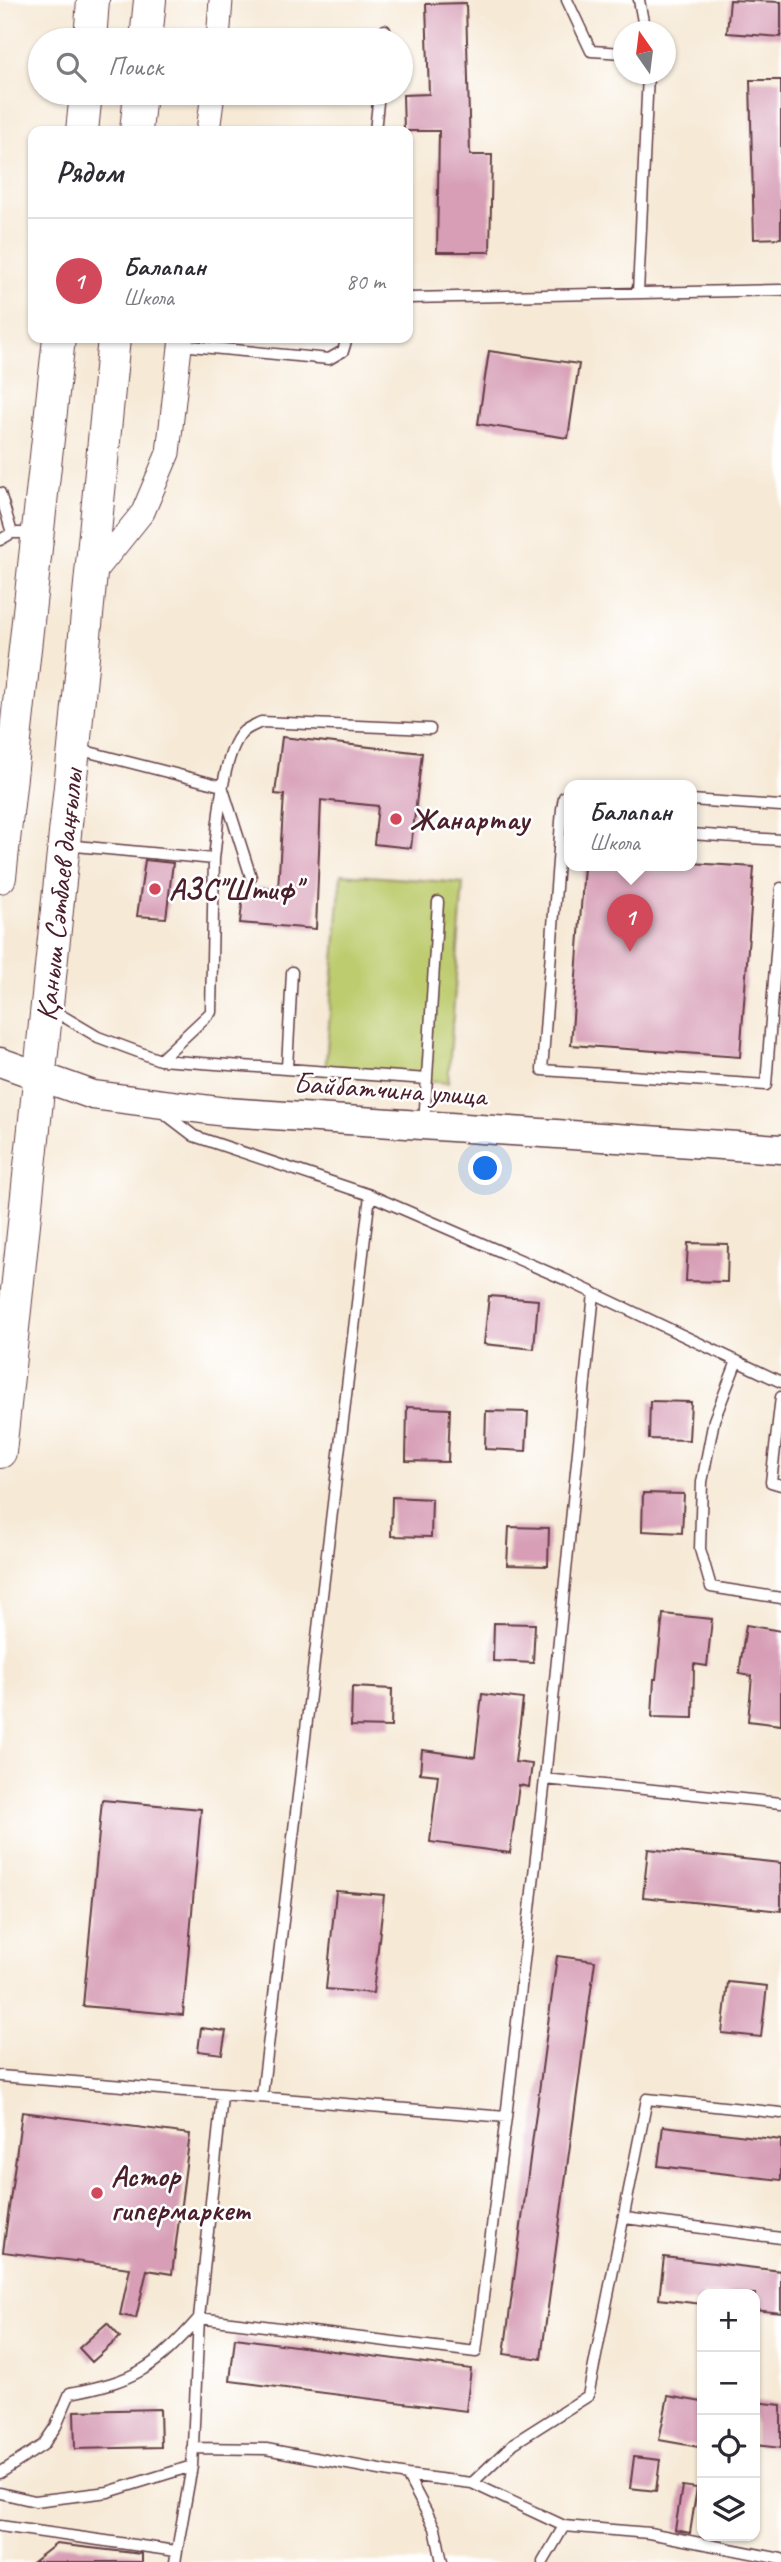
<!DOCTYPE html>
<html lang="ru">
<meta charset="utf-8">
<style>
:root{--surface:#fff;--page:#f7f7f7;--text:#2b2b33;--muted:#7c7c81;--line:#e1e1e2;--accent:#d1495b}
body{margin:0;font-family:Caveat,sans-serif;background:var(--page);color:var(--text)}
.controls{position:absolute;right:21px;bottom:21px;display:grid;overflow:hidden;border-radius:14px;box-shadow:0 2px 5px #0004}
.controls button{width:63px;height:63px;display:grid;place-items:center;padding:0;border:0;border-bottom:2px solid var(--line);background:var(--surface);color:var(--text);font:35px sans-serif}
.compass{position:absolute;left:613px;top:21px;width:63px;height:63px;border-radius:50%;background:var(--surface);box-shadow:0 2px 5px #0004;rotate:346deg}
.you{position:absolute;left:486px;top:1169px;width:24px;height:24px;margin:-18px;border:5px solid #fff;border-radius:50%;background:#1a73e8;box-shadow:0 0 0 10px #1a73e833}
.badge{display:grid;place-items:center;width:46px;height:46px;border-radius:50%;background:var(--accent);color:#fff;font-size:23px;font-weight:700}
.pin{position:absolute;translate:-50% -58px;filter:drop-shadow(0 2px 4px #0008)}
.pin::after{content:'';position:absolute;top:37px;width:24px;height:21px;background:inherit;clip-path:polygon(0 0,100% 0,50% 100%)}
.popup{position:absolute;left:564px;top:780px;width:133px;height:91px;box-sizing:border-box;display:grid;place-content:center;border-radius:14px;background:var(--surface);filter:drop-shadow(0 2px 5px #0005);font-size:23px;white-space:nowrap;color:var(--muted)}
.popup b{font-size:26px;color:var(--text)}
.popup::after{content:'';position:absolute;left:50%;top:100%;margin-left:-14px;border:14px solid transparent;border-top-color:var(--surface)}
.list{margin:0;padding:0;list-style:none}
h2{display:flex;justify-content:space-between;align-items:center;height:91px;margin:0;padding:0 28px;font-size:30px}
h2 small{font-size:23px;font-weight:400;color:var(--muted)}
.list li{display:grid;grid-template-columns:46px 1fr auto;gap:21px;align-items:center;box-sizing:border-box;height:126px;padding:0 28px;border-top:2px solid var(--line)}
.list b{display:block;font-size:26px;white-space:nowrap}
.list p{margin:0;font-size:23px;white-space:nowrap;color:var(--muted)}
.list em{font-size:23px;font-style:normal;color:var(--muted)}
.icon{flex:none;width:38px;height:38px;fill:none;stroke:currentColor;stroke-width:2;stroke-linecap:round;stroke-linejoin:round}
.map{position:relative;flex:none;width:781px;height:2562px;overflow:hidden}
.search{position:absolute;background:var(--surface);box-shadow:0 2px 5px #0004;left:28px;top:28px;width:385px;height:77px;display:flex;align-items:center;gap:18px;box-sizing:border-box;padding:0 24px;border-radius:38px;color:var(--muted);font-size:26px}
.panel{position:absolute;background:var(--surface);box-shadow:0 2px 5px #0004;left:28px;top:126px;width:385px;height:217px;border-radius:14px}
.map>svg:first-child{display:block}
</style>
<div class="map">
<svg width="781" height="2562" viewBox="0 0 781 2562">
<rect width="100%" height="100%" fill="#fff"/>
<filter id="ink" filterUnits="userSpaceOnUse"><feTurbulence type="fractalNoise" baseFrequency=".0143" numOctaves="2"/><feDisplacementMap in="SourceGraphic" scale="14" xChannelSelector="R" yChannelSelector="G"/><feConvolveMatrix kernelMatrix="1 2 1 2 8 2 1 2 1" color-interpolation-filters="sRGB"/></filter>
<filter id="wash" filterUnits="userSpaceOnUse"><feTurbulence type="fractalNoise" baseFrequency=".00686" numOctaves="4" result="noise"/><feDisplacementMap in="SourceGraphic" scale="28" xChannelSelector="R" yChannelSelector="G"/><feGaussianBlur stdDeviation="1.57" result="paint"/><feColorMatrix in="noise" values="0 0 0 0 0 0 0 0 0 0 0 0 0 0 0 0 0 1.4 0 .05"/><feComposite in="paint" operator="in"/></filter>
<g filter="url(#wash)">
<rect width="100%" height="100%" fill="#f6e9d5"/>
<path fill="#becc6f" stroke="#84764d" stroke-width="2" d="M341,874L463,883L448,1083L325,1074Z"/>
<g id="blocks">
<path fill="#d79eb6" d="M730,0L781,2V37L727,33Z
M466,3L470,155H492L490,252H437L439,131H404L403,95L429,94L426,4Z
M750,80H781V238L754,239Z
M489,351L579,364L568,438L478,424Z
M282,737L422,753L411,848L374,844L378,806L321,800L316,929L240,923L244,886L278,889L284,795L275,794Z
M145,860L173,863L166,918L137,916Z
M691,863L754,867L740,1057L571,1045L584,866H691Z
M688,1243L728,1244L727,1282L686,1281Z
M489,1296L538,1300L534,1349L484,1344Z
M650,1401L691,1402L689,1440L649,1439Z
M407,1407L450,1409L448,1462L406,1461Z
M486,1411L528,1412L526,1451L485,1449Z
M643,1493L684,1494L682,1533L642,1531Z
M392,1497L432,1499L431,1537L391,1536Z
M509,1527L549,1528L548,1566L507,1565Z
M663,1614L712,1619L707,1666L694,1664L693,1718L652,1717L654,1679H656Z
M494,1623L535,1624L533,1663L493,1661Z
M746,1625L781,1631V1725L748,1721L752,1676L739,1674Z
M352,1687L392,1689L391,1727L351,1726Z
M482,1694L523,1699L515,1762L532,1764L529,1787L519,1785L510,1853L430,1842L438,1775L420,1773L422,1750L475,1757Z
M102,1800L201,1809L183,2015L83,2006Z
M648,1849L781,1863V1911L643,1897Z
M336,1891L384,1895L373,1993L326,1989Z
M557,1956L595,1961L541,2359L504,2354Z
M728,1982L767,1986L761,2037L722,2033Z
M201,2028L226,2031L222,2054L198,2051Z
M22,2112L190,2134L172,2274L147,2270L136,2318L120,2315L130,2268L3,2252Z
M663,2126L781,2140V2180L658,2166Z
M664,2257L781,2271V2313L755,2310V2294H702V2304L659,2299Z
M107,2323L120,2337L92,2362L79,2348Z
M235,2338L471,2369L466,2411L230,2381Z
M668,2396L702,2402V2432L699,2447L659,2440Z
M755,2402L781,2405V2448L755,2445Z
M160,2409L161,2447L75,2449L74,2411Z
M634,2457L660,2460L656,2491L630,2488Z
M682,2486L697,2488L690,2533L675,2530Z
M56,2544L142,2554V2562H33Z"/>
</g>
</g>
<g filter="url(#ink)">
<use href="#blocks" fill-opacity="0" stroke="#643d44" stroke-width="2"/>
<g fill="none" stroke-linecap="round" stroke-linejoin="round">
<g stroke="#643d44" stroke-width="13">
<path id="service" d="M567,0L591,51L624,53
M639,0L645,32
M384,40L385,30
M375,131L379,93
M638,293L648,74
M408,298L781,290
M180,345L329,359L343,351L347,338
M0,493L12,533
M0,540L12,533H34
M77,749L222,786L251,877
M569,793L564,797L562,809L542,1070L766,1085L781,888
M691,800L781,806
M691,834L781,840
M65,845L214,859L211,1012L160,1060
M214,859C218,827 221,757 242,733C246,728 255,725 261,722L430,729
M49,1008L98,1037L160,1060L427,1079
M287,1068L292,972
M160,1110L194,1136L370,1195L564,1279L781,1382
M424,1125L438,902
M737,1361L714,1420L702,1482L700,1549L711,1587L781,1598
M781,1397L771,1482L781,1485
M545,1779L594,1293
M0,2076L506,2117L545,1779L781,1803
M262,2096L370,1195
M625,2218L781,2238
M192,2448L266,2449L407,2475L472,2483L514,2443L588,2396L647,2099L781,2113
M0,2473L43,2445L56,2426L70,2393C135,2381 155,2368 199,2318L476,2352L506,2117
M407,2475L435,2528L442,2562
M472,2483L564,2526L649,2533L781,2559
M0,2493L35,2501L108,2492L192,2466
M0,2526L176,2551
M175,2562L192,2466L199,2318L222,2096
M543,2562L564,2526"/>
</g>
<g stroke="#643d44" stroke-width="25">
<path id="minor" d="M218,40L221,0
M208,131L213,93
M90,578L143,512L168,453L181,338"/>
</g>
<g stroke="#643d44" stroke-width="31">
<path id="tertiary" d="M0,1062L93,1095L226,1112L781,1149"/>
</g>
<g stroke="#643d44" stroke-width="34">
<path id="secondary" d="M90,40L93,0
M146,40L150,0
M82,131L86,93
M136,131L140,93
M0,877L59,338
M0,1452L74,748L114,338"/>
</g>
<use href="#service" stroke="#fff" stroke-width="10"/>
<use href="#minor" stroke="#fff" stroke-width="23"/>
<use href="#tertiary" stroke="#fff" stroke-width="28"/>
<use href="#secondary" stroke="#fff" stroke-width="32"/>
</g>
</g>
<g fill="#d1495b" stroke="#fff" stroke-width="2.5">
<circle cx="396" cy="819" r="7"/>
<circle cx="155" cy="889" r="7"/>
<circle cx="97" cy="2193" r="7"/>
</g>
<g text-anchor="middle" stroke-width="5" stroke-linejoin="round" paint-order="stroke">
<g font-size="30" font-weight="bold" fill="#4a1f2b" stroke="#fff" text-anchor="start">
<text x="410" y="829">Жанартау</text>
<text x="169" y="899">АЗС"Штиф"</text>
<text x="111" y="2186">Астор<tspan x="111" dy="34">гипермаркет</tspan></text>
</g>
<g font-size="30" fill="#4a1f2b" stroke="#fff">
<text transform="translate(59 895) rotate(-84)" y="10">Қаныш Сәтбаев даңғылы</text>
<text transform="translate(390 1089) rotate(4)" y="10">Байбатчина улица</text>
</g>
</g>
</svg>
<div class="controls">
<button>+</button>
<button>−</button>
<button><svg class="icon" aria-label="locate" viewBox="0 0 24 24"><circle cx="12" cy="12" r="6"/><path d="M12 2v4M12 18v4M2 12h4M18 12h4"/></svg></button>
<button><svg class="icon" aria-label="layers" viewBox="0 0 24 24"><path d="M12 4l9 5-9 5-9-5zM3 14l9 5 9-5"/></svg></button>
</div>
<svg class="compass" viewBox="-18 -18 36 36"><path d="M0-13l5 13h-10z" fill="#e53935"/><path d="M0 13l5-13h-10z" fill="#7c7c81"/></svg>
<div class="you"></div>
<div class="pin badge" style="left:630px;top:952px">1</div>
<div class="popup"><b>Балапан</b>Школа</div>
<div class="search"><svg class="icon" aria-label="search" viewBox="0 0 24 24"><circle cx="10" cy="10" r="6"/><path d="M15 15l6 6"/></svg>Поиск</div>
<section class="panel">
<h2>Рядом<small></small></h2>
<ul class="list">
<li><span class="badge">1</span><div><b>Балапан</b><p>Школа</p></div><em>80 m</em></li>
</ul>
</section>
</div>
